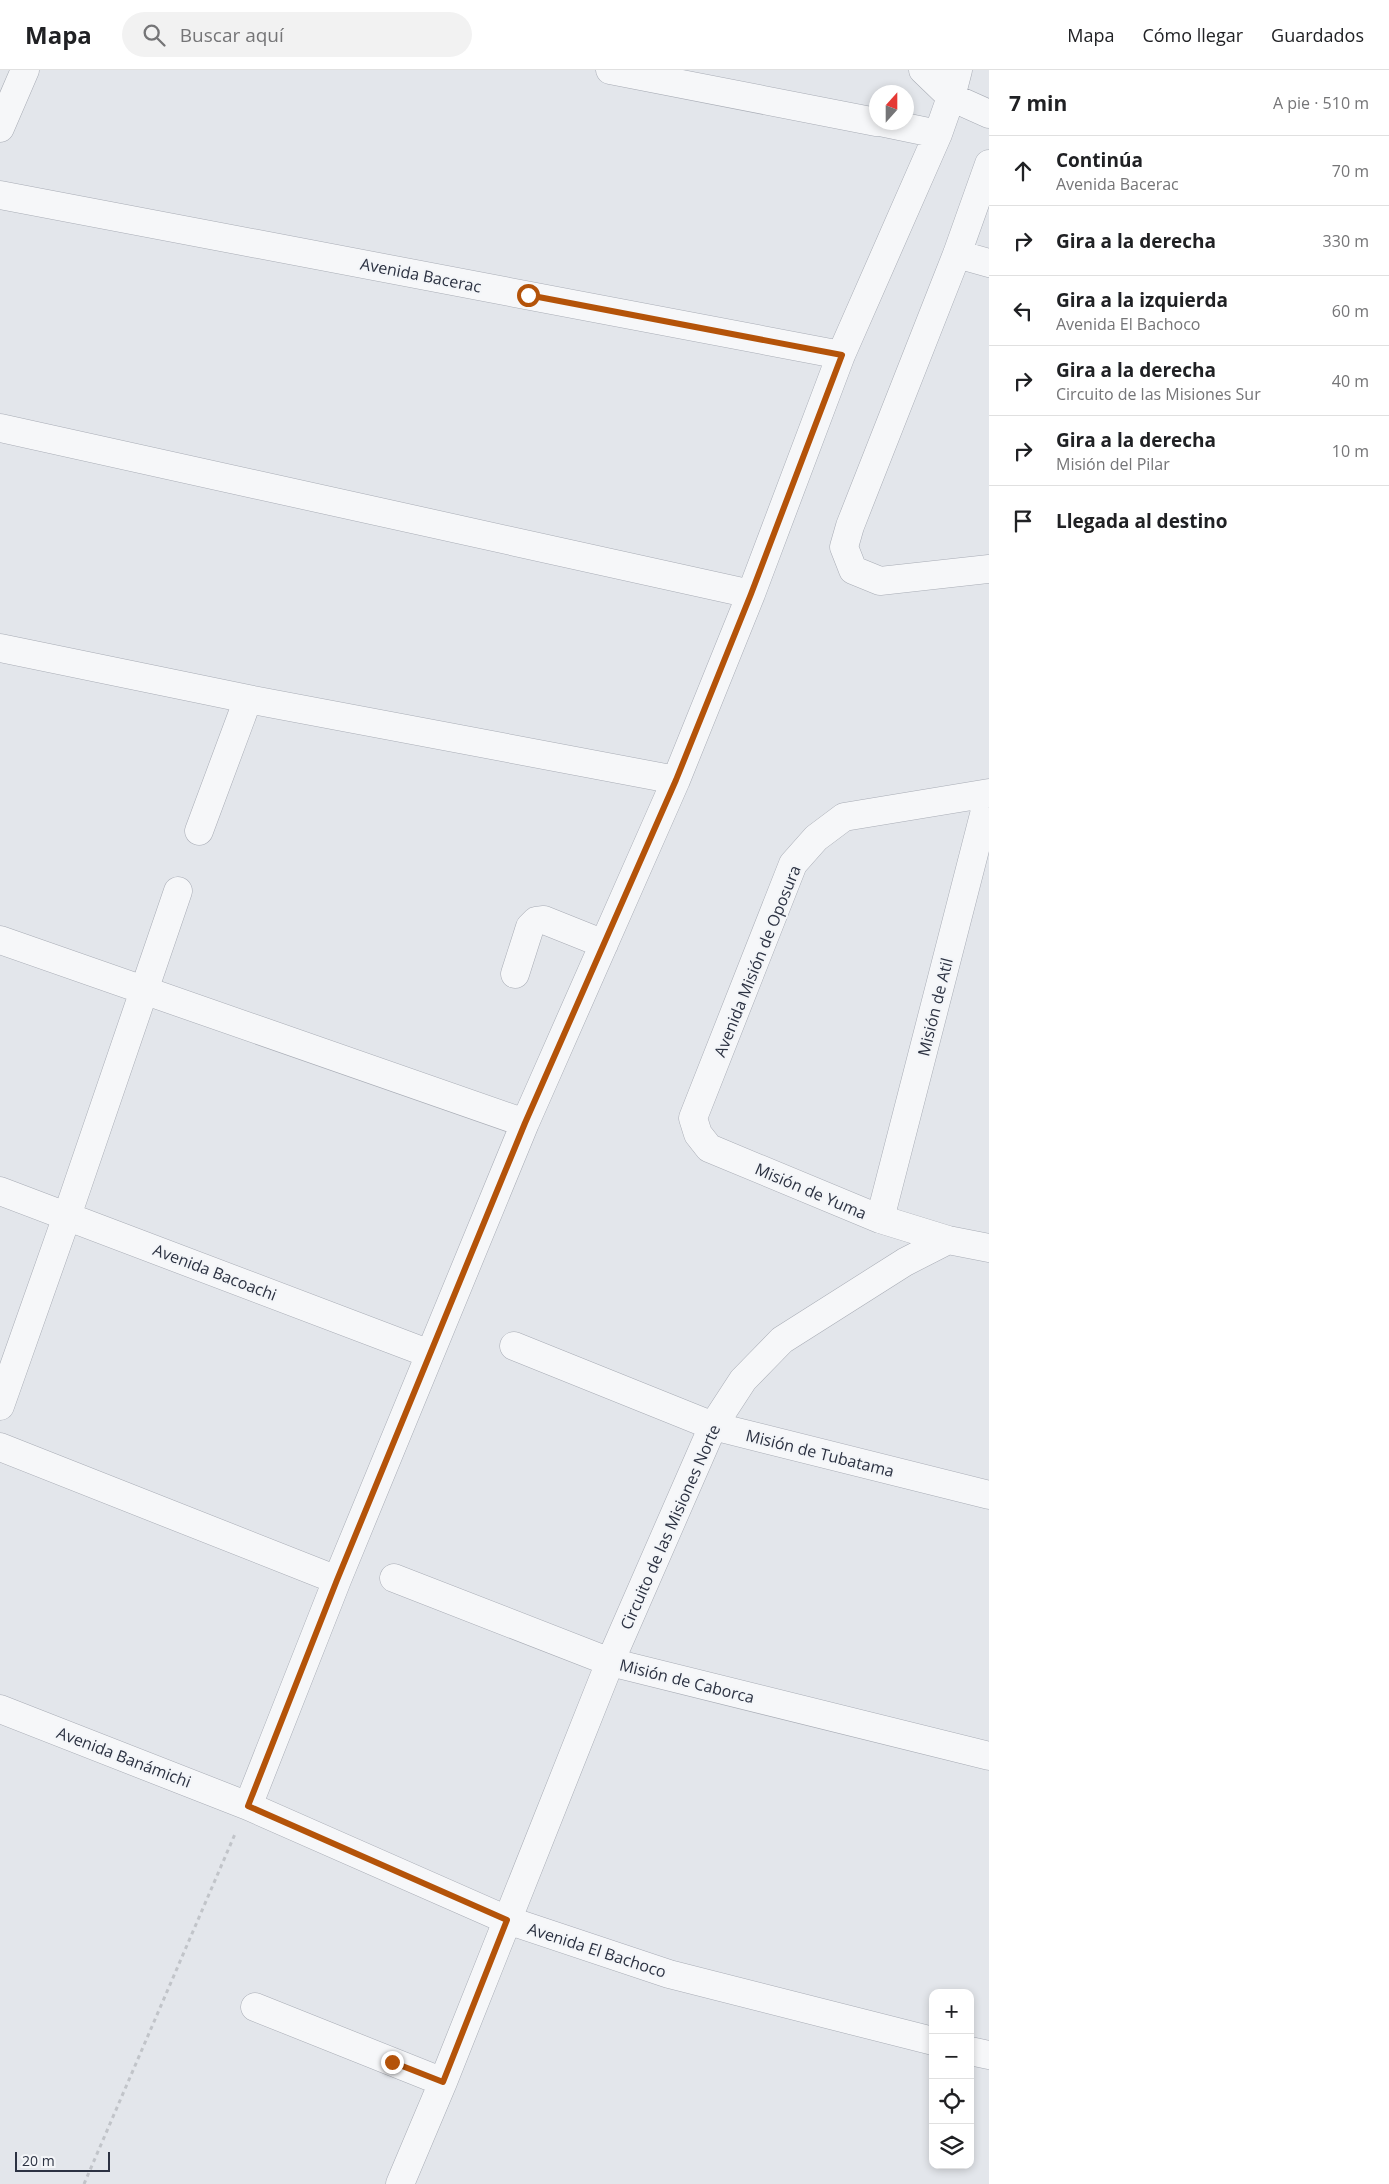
<!DOCTYPE html>
<html lang="es">
<meta charset="utf-8">
<style>
:root{--surface:#fff;--page:#f2f2f2;--text:#202124;--muted:#757577;--line:#e0e0e0}
body{margin:0;font-family:"Open Sans",sans-serif;background:var(--page);color:var(--text)}
.controls{position:absolute;right:15px;bottom:15px;display:grid;overflow:hidden;border-radius:10px;box-shadow:0 2px 8px #0003}
.controls button{width:45px;height:45px;display:grid;place-items:center;padding:0;border:0;border-bottom:1px solid var(--line);background:var(--surface);color:var(--text);font:25px sans-serif}
.compass{position:absolute;left:869px;top:15px;width:45px;height:45px;border-radius:50%;background:var(--surface);box-shadow:0 2px 8px #0003;rotate:21deg}
.scale{position:absolute;left:15px;bottom:12px;width:95px;box-sizing:border-box;padding-left:5px;border:2px solid #2c3242;border-top:0;font-size:14px;line-height:18px;white-space:nowrap;color:#2c3242;-webkit-text-stroke:4px #f3f5f8;paint-order:stroke}
.stop{position:absolute;width:15px;height:15px;margin:-11px;border:4px solid #b45309;border-radius:50%;background:#fff}
.stop.end{background:#b45309;border-color:#fff;box-shadow:0 1px 5px #0008}
.list{margin:0;padding:0;list-style:none}
h2{display:flex;justify-content:space-between;align-items:center;height:65px;margin:0;padding:0 20px;font-size:21px}
h2 small{font-size:16px;font-weight:400;color:var(--muted)}
.list li{display:grid;grid-template-columns:32px 1fr auto;gap:15px;align-items:center;box-sizing:border-box;height:70px;padding:0 20px;border-top:1px solid var(--line)}
.list b{display:block;font-size:19px;white-space:nowrap}
.list p{margin:0;font-size:16px;white-space:nowrap;color:var(--muted)}
.list em{font-size:16px;font-style:normal;color:var(--muted)}
.icon{flex:none;width:28px;height:28px;fill:none;stroke:currentColor;stroke-width:2;stroke-linecap:round;stroke-linejoin:round}
.map{position:relative;flex:none;width:989px;height:2114px;overflow:hidden}
header{display:flex;align-items:center;gap:30px;box-sizing:border-box;height:70px;padding:0 25px;background:var(--surface);border-bottom:1px solid var(--line)}
header strong{font-size:24px}
nav{display:flex;gap:28px;margin-inline-start:auto;font-size:18px}
.search{width:350px;height:45px;background:var(--page);display:flex;align-items:center;gap:12px;box-sizing:border-box;padding:0 18px;border-radius:28px;color:var(--muted);font-size:19px}
main{display:flex}
aside{flex:1;background:var(--surface)}
.map>svg:first-child{display:block}
</style>
<header>
<strong>Mapa</strong>
<div class="search"><svg class="icon" aria-label="search" viewBox="0 0 24 24"><circle cx="10" cy="10" r="6"/><path d="M15 15l6 6"/></svg>Buscar aquí</div>
<nav><a>Mapa</a><a>Cómo llegar</a><a>Guardados</a></nav>
</header>
<main>
<div class="map">
<svg width="989" height="2114" viewBox="0 0 989 2114">
<rect width="100%" height="100%" fill="#e3e6eb"/>
<g fill="none" stroke-linecap="round" stroke-linejoin="round">
<g stroke="#a8acb5" stroke-width="29">
<path id="minor" d="M610,0L876,52
M923,0L951,27L989,44
M880,52L938,64
M0,58L25,0
M989,94L957,184L850,456L844,477L853,500L880,511L989,499
M0,125L841,285
M957,184L989,193
M0,358L751,524
M0,578L248,629L676,710
M199,761L248,629
M0,870L525,1053
M515,904L530,857L536,851L544,850L604,874
M0,1121L430,1284
M880,1149L989,725
M948,1170L880,1149L709,1078L698,1064L693,1048L793,794L816,768L844,747L989,723
M514,1276L713,1356L989,1425
M0,1336L67,1146L178,821
M0,1377L337,1510
M394,1508L610,1592L989,1686
M0,1639L248,1736L507,1850L669,1904L933,1971
M248,1736L337,1510L525,1053L676,710L751,524L841,285L938,64L951,27L958,0
M255,1937L443,2012
M970,1981L989,1985
M400,2114L443,2012L610,1592L713,1356L743,1310L782,1270L905,1192L948,1170L989,1178"/>
</g>
<path stroke="#c1c4c9" stroke-width="3" stroke-dasharray="4 4" stroke-linecap="butt" d="M84,2114L235,1764"/>
<use href="#minor" stroke="#f6f7f9" stroke-width="28"/>
</g>
<g fill="none" stroke-linecap="round" stroke-linejoin="round">
<path stroke="#b45309" stroke-width="6" d="M392,1992L443,2012L507,1850L248,1736L337,1510L525,1053L676,710L751,524L842,285L528,225"/>
</g>
<g text-anchor="middle" stroke-width="4" stroke-linejoin="round" paint-order="stroke">
<g font-size="16" fill="#2c3242" stroke="#f3f5f8">
<text transform="translate(421 205) rotate(11)" y="6">Avenida Bacerac</text>
<text transform="translate(757 891) rotate(-68)" y="6">Avenida Misión de Oposura</text>
<text transform="translate(935 937) rotate(-76)" y="6">Misión de Atil</text>
<text transform="translate(811 1121) rotate(23)" y="6">Misión de Yuma</text>
<text transform="translate(215 1202) rotate(21)" y="6">Avenida Bacoachi</text>
<text transform="translate(820 1383) rotate(14)" y="6">Misión de Tubatama</text>
<text transform="translate(670 1457) rotate(-66)" y="6">Circuito de las Misiones Norte</text>
<text transform="translate(687 1611) rotate(14)" y="6">Misión de Caborca</text>
<text transform="translate(124 1687) rotate(21)" y="6">Avenida Banámichi</text>
<text transform="translate(597 1880) rotate(18)" y="6">Avenida El Bachoco</text>
</g>
</g>
</svg>
<div class="controls">
<button>+</button>
<button>−</button>
<button><svg class="icon" aria-label="locate" viewBox="0 0 24 24"><circle cx="12" cy="12" r="6"/><path d="M12 2v4M12 18v4M2 12h4M18 12h4"/></svg></button>
<button><svg class="icon" aria-label="layers" viewBox="0 0 24 24"><path d="M12 4l9 5-9 5-9-5zM3 14l9 5 9-5"/></svg></button>
</div>
<svg class="compass" viewBox="-18 -18 36 36"><path d="M0-13l5 13h-10z" fill="#e53935"/><path d="M0 13l5-13h-10z" fill="#757577"/></svg>
<div class="scale">20 m</div>
<div class="stop" style="left:528px;top:225px"></div>
<div class="stop end" style="left:392px;top:1992px"></div>
</div>
<aside>
<h2>7 min<small>A pie · 510 m</small></h2>
<ul class="list">
<li><svg class="icon" aria-label="ahead" viewBox="0 0 24 24"><path d="M12 20V5M6 11l6-6 6 6"/></svg><div><b>Continúa</b><p>Avenida Bacerac</p></div><em>70 m</em></li>
<li><svg class="icon" aria-label="right" viewBox="0 0 24 24"><path d="M7 20v-9h11M14 6l5 5-5 5"/></svg><div><b>Gira a la derecha</b></div><em>330 m</em></li>
<li><svg class="icon" aria-label="left" viewBox="0 0 24 24"><path d="M17 20v-9H6M10 6l-5 5 5 5"/></svg><div><b>Gira a la izquierda</b><p>Avenida El Bachoco</p></div><em>60 m</em></li>
<li><svg class="icon" aria-label="right" viewBox="0 0 24 24"><path d="M7 20v-9h11M14 6l5 5-5 5"/></svg><div><b>Gira a la derecha</b><p>Circuito de las Misiones Sur</p></div><em>40 m</em></li>
<li><svg class="icon" aria-label="right" viewBox="0 0 24 24"><path d="M7 20v-9h11M14 6l5 5-5 5"/></svg><div><b>Gira a la derecha</b><p>Misión del Pilar</p></div><em>10 m</em></li>
<li><svg class="icon" aria-label="arrive" viewBox="0 0 24 24"><path d="M6 21V4h12l-3 4 3 4H6"/></svg><div><b>Llegada al destino</b></div></li>
</ul>
</aside>
</main>
